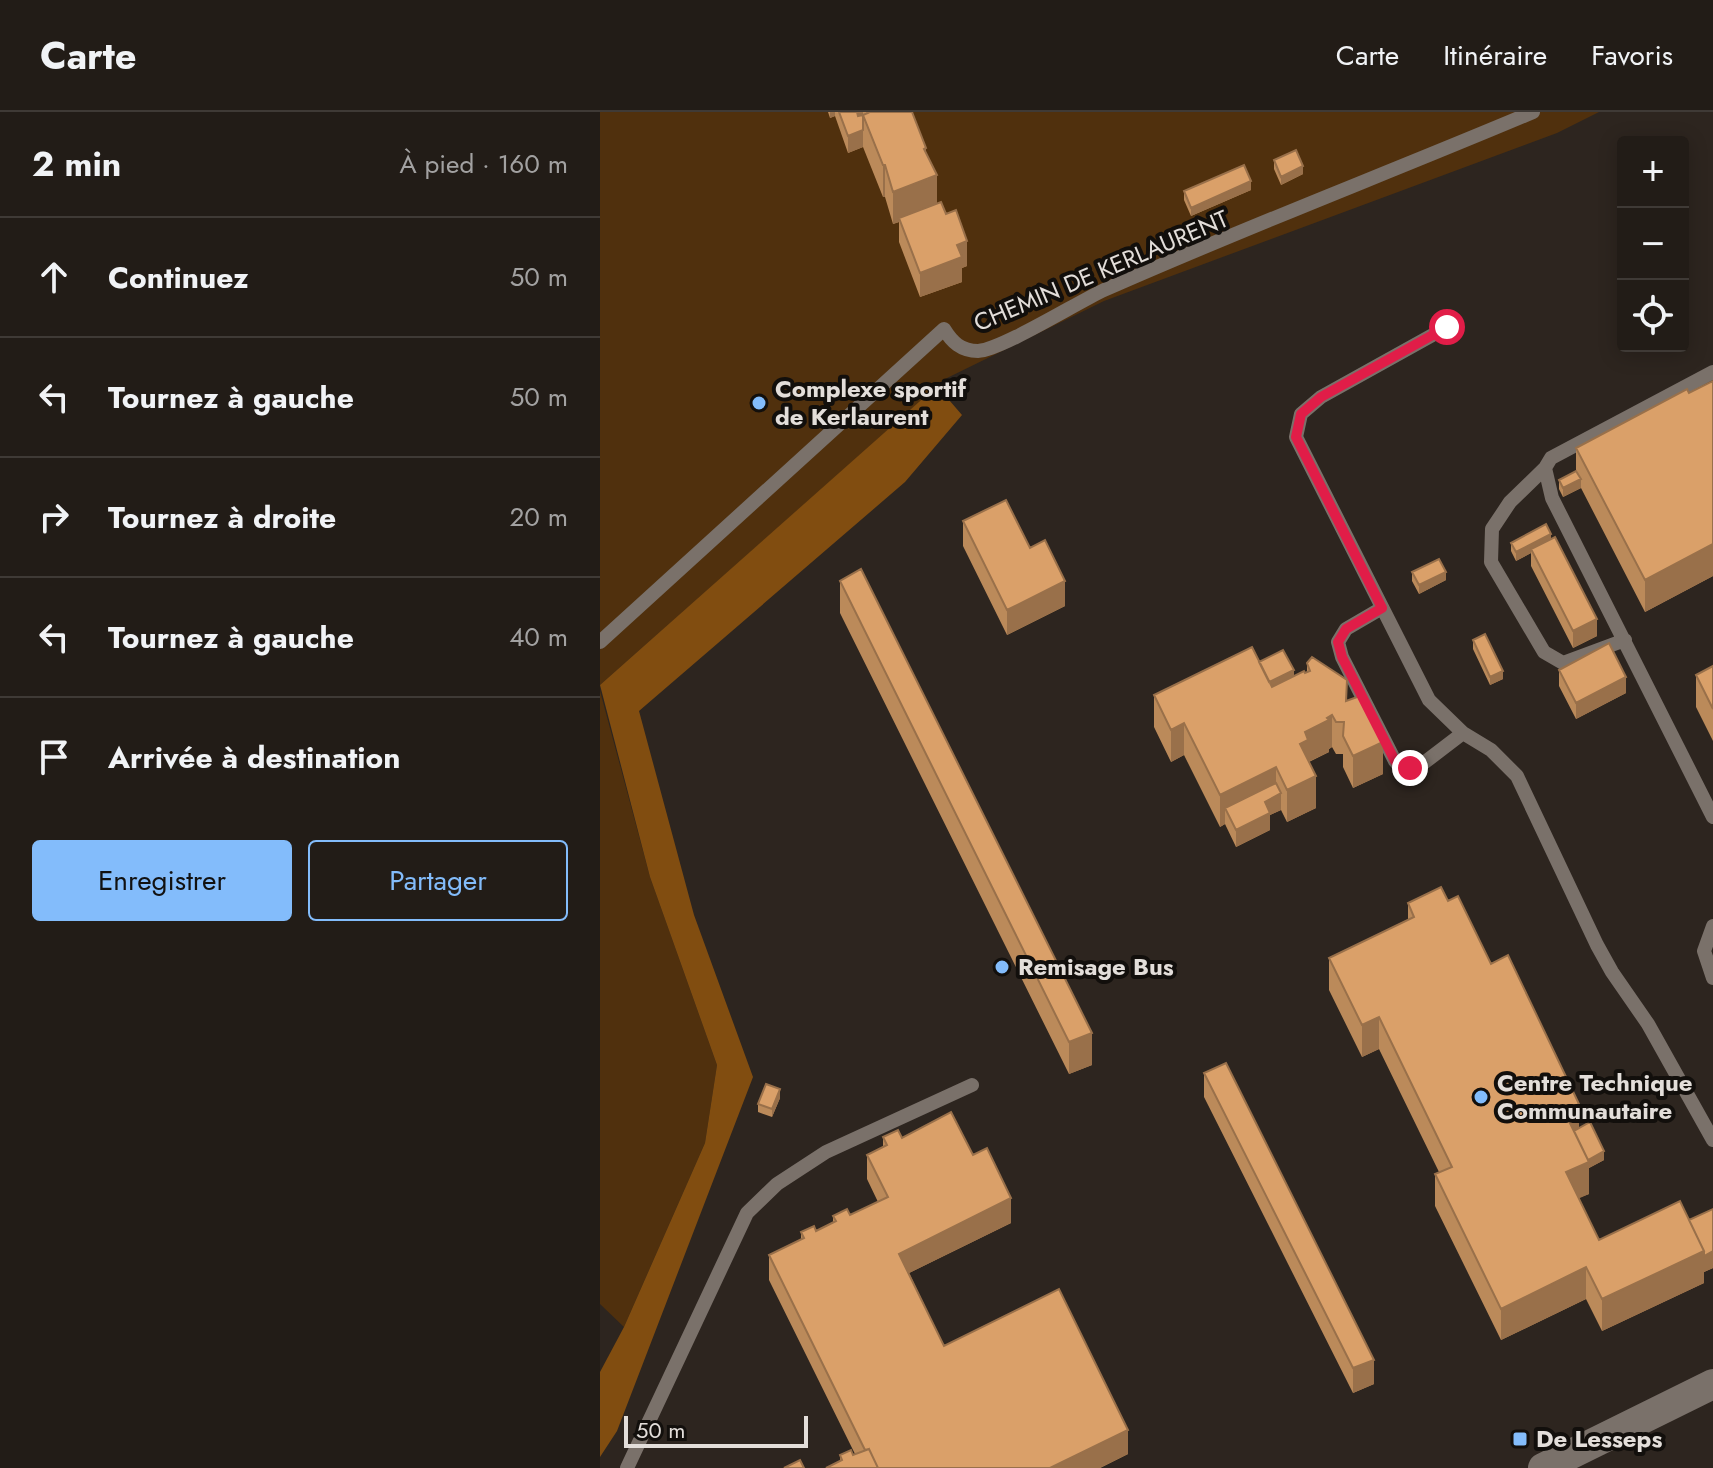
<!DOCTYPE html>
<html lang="fr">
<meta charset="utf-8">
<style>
:root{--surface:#221c17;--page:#2a2520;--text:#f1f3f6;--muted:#a2a1a1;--line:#3f3a36;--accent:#83bcfb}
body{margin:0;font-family:Jost,sans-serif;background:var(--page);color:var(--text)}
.controls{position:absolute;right:24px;top:24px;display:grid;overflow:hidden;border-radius:8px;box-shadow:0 4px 20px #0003}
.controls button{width:72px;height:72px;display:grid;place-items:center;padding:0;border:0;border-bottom:2px solid var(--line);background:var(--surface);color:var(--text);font:40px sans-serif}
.scale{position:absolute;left:24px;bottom:20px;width:184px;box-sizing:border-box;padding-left:8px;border:4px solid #e3deda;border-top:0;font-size:22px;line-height:28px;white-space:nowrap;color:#e3deda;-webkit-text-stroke:6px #120f0c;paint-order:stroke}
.stop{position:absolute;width:24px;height:24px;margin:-18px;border:6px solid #e11d48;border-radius:50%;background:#fff}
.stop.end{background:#e11d48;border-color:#fff;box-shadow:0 2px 8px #0008}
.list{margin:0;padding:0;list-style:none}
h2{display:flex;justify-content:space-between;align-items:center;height:104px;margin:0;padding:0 32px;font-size:34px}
h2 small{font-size:26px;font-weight:400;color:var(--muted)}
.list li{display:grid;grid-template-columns:52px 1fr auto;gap:24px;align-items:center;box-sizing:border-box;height:120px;padding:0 32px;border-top:2px solid var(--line)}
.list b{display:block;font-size:30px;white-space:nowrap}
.list em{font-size:26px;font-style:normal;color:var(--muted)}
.actions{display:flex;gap:16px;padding:24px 32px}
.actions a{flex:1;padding:18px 0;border:2px solid var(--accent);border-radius:8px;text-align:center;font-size:28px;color:var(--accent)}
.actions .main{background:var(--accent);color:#111}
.icon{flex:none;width:44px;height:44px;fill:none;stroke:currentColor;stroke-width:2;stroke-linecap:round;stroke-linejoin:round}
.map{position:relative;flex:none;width:1113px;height:1356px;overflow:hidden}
header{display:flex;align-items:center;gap:48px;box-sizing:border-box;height:112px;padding:0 40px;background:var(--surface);border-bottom:2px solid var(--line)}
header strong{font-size:38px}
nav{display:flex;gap:44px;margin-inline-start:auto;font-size:28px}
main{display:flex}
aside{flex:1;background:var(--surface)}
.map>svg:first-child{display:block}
</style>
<header>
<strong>Carte</strong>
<nav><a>Carte</a><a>Itinéraire</a><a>Favoris</a></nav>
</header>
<main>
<aside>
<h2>2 min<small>À pied · 160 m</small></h2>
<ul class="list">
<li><svg class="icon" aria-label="ahead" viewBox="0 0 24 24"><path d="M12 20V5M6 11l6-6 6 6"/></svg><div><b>Continuez</b></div><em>50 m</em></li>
<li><svg class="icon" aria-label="left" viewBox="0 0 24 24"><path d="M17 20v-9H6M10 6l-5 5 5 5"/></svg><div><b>Tournez à gauche</b></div><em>50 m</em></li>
<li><svg class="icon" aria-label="right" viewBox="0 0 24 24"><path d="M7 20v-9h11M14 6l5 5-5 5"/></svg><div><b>Tournez à droite</b></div><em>20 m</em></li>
<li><svg class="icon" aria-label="left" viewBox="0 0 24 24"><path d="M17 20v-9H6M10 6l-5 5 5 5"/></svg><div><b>Tournez à gauche</b></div><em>40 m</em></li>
<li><svg class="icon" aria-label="arrive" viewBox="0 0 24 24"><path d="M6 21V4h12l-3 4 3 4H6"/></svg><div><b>Arrivée à destination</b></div></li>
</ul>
<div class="actions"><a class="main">Enregistrer</a><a>Partager</a></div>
</aside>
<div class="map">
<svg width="1113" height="1356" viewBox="0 0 1113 1356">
<rect width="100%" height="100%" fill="#2d251f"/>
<path fill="#50300d" d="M0,0H999L957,21L504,189L347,266L0,573Z
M0,579L50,765L117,953L105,1031L24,1215L0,1192Z"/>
<path fill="#814d10" d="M337,274L362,303L305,370L39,599L94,803L153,965L17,1319L0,1345V1260L24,1215L105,1031L117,953L50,765L0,573Z"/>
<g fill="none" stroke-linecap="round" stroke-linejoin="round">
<path stroke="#7a716a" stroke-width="14" d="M847,215L721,285L701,302L696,325L829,588L863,621L891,638L917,664L997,833L1012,860L1048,912L1113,1028
M1113,260L951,346L945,356L952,386L1113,705
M945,356L910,390L892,417L891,450L944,540L963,551L1025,528
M782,496L746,517L738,530L742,545L795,649L801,656L825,650L863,621
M0,530L344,217C352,230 361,239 378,239C401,238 478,190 504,178C646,115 791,60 933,0
M1113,814L1104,839L1113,866
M27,1356L147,1101L177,1072L226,1040L372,973"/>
<path stroke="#7a716a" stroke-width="30" d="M943,1356L1113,1272"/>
</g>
<path fill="#bb8a5a" d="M228,0H312L326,41L337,92L367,154L362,156V170L320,185L299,130V110L293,112L285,85H283L263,35L248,41L235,4L230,6Z
M674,48L703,62L681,73L674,57Z
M651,78L591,104L584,88V79Z
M1113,269V464L1045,500L981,376L963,385L959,377V368L976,359V336Z
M363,409L430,436L465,494L407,523L363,434Z
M951,427L997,524L973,536L931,454V441L916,449L911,439V431Z
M812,460L846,468L819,482L812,469Z
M240,469L492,953L469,962L240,501Z
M873,528L903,567L890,573L873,537Z
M659,550L694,564L707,561V551L747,589L783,662L753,676L743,655V642H736L732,635L729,637V640L709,650L716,696L687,710L681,698L670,703V718L636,735L625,712L620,715L584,643L571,650L554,615V583Z
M1113,554V629L1096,595V563Z
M959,558L1026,581L976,607L959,574Z
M848,789L891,852L979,1016L1004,1048L989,1056V1082L978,1086L999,1128L1089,1108L1113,1097V1156L1104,1160V1171L1002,1219L986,1187L901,1228L835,1094V1062L839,1060L779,937L762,945L729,878V846L808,808V791Z
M604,961L774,1272L753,1281L604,985Z
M180,986L172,1005L158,1000V992Z
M283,1025L302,1026L373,1043L411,1111L309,1161L344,1234L528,1342L500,1356H226L240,1349V1343L255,1342L169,1168V1143L201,1128V1120L216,1119L233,1110V1104L250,1103L278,1090L267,1067V1043L283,1035Z"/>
<path fill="#99704a" d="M230,0H235V4L230,6Z
M258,0H263V35L248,41V24L258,20Z
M326,36V68L337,63V95L299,106V110L293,112V80L324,37Z
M283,53H285V85H283Z
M703,54V62L681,73V65Z
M651,69V78L591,104V96Z
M367,129V154L362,156V170L320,185V161L357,133Z
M981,367V376L963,385V376Z
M951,422V430L931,437V441L916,449V440Z
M1113,432V464L1045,500V468Z
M846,460V468L819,482V473Z
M465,469V494L407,523V498Z
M997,507V524L973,536V519Z
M694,558V566L668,579V571Z
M903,559V567L890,573V565Z
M1026,565V581L976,607V591Z
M732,603V635L729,637V640L708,650L700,632L705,620Z
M584,611V643L571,650V618Z
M783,630V662L753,676V644Z
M676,655V684L681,681V698L670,703V718L636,735V718L625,696V712L620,715V683Z
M716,664V696L687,710V678Z
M779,905V937L762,945V913Z
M492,921V953L469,962V930Z
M180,977V986L172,1005V997Z
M979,992V1024L977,1025L964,999Z
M1004,1039V1048L989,1056V1082L966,1092V1060Z
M411,1086V1111L299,1166V1142Z
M1104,1139H1113V1156L1104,1160V1171L1002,1219V1187Z
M986,1155V1187L901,1228V1197Z
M774,1248V1272L753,1281V1256Z
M528,1318V1342L500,1356H450Z"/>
<path fill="#daa069" stroke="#99704a" stroke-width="2" d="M239,0H257L258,4L263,3V18L248,24Z
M267,0H312L326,36L324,37L337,63L293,80L285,53H283L263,3L268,1Z
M696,38L703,54L681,65L674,48Z
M644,53L651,69L591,96L584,79Z
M341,90L346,102L356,98L367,129L357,133L362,145L320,161L299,106Z
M1113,269V432L1045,468L976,336L1087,277L1089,281Z
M976,359L981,367L963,376L959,368Z
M406,388L430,436L445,428L465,469L407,498L363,409Z
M946,412L951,422L916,440L911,431Z
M955,425L997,507L973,519L931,437Z
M839,447L846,460L819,473L812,460Z
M261,457L492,921L469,930L240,469Z
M885,522L903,559L890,565L873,528Z
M1009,531L1026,565L976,591L959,558Z
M652,535L672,575L704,559L705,561L710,559L707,551L712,545L747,568L746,589L760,584L783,630L753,644L743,624L744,610H736L732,603L727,606L729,608L705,620L708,628L700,632L716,664L687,678L676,655L620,683L584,611L571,618L554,583Z
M683,538L694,558L669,570L659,550Z
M1113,554V597L1096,563Z
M676,671L681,681L665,690L670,701L636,718L625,696Z
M841,775L848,789L858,784L891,852L908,843L979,992L964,999L989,1050L966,1060L999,1128L1080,1089L1104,1139L1002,1187L986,1155L901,1197L835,1062L852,1055L779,905L762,913L729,846L814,805L808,791Z
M626,951L774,1248L753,1256L604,961Z
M166,972L180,977L172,997L158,992Z
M351,1000L373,1043L387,1036L411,1086L299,1142L344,1234L459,1177L528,1318L450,1356H278L269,1337L265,1338L169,1143L204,1126L201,1120L214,1114L216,1119L236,1109L233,1104L247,1097L250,1103L288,1085L267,1043L287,1033L283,1025L298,1018L302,1026Z
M990,1010L1004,1039L988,1048L974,1019Z
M1113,1097V1139L1104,1144V1139L1089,1108Z
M269,1337L278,1356H226L242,1348L240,1343L251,1338L253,1343Z
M200,1348L204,1356H184Z"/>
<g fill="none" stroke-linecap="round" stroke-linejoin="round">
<path stroke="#e11d48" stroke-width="10" d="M810,656H801L795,649L742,545L738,530L746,517L782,496L696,325L701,302L721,285L847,215"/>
</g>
<g fill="#83bcfb" stroke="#120f0c" stroke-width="3">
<circle cx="159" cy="291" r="8"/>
<circle cx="402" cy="855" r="8"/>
<circle cx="881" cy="985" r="8"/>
<rect x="912" y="1319" width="16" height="16" rx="4"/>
</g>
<g text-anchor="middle" stroke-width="8" stroke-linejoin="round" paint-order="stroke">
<g font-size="24" fill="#e3deda" stroke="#120f0c">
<text transform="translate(501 159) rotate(-23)" y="8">CHEMIN DE KERLAURENT</text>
</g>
<g font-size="24" font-weight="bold" fill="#e3deda" stroke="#120f0c" text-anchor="start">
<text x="175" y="285">Complexe sportif<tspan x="175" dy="28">de Kerlaurent</tspan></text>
<text x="418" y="863">Remisage Bus</text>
<text x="897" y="979">Centre Technique<tspan x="897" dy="28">Communautaire</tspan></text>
<text x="936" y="1335">De Lesseps</text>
</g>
</g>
</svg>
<div class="controls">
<button>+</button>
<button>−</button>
<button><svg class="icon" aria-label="locate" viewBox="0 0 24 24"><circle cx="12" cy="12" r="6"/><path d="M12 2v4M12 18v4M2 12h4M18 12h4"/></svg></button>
</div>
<div class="scale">50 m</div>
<div class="stop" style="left:847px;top:215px"></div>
<div class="stop end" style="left:810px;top:656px"></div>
</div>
</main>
